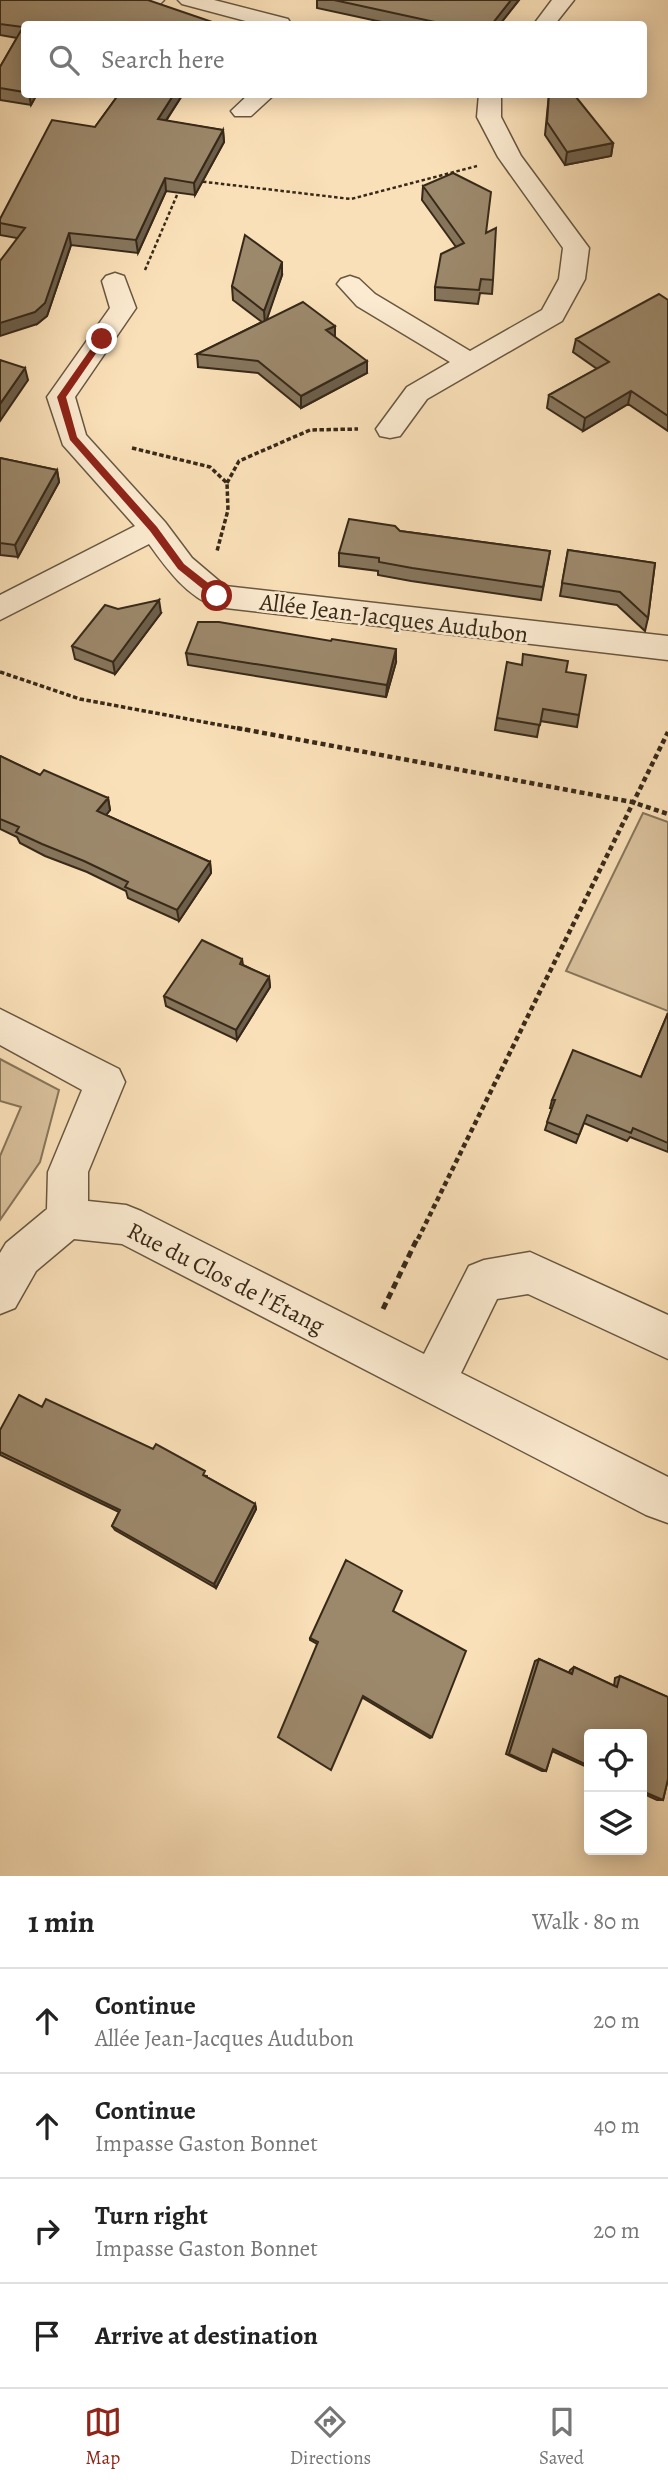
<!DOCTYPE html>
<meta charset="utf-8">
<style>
:root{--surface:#fff;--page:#f6f6f6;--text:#222;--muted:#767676;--line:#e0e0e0;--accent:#8f2418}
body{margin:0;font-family:Alegreya,serif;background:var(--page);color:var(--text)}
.controls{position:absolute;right:21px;bottom:21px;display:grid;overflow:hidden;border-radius:7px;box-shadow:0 4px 18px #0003}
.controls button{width:63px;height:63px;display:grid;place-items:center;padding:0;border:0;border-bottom:2px solid var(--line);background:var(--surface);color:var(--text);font:35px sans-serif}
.stop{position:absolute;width:21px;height:21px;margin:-16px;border:5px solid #8f2418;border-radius:50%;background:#fff}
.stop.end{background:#8f2418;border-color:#fff;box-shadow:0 2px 7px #0008}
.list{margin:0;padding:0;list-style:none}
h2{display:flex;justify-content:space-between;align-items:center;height:91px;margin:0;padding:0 28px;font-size:30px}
h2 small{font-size:23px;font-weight:400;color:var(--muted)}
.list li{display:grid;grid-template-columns:46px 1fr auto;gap:21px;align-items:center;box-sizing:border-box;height:105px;padding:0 28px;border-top:2px solid var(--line)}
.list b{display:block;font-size:26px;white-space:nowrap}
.list p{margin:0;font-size:23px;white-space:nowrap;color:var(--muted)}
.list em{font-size:23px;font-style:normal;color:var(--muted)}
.icon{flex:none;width:38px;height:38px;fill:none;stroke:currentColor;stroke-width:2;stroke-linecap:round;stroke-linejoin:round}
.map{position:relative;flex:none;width:668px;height:1876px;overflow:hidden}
.search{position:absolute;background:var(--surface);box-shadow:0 4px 18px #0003;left:21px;right:21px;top:21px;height:77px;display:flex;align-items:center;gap:18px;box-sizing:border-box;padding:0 24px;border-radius:7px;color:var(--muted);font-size:26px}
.sheet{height:511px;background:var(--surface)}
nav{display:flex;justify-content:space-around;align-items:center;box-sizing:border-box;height:98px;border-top:2px solid var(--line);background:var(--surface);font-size:19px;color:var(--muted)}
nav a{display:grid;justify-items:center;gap:4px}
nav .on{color:var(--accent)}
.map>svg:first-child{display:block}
</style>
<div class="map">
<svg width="668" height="1876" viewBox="0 0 668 1876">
<rect width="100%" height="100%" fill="#fae0b8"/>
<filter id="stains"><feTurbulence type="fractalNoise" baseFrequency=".00286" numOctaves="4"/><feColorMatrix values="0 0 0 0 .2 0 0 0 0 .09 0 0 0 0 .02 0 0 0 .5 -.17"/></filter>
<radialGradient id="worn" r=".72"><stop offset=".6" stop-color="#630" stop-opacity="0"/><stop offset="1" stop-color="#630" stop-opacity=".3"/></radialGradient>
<path fill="#d9c19d" stroke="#88755a" stroke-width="2" d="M643,813L668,822V1011L566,971Z
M0,1059L59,1090L40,1162L0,1220V1156L21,1107L0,1101Z"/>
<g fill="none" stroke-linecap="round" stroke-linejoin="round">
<g stroke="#685740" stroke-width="3">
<path id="minor" d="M100,0H164L160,4L130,10L104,4Z
M178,0H214L288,19L291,24H257L182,4Z
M552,0H574L555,24H534Z
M249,94H275L251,116H235L231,111Z
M479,94H501V117L521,156L589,248L585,279L562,321L427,399L400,436L390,438L380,436L376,429L407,387L450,362L357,306L337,284L341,279L350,276L359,279L375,294L470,351L542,310L559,279L563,248L498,157L477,117Z
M115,273L124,276L136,308L75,397L86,435L165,522L192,558L225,586L668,636V660L217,607C188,598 166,568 149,544L0,620V595L135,526L63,445L47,397L110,308L102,281L106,276Z
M0,1009L119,1069L125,1082L88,1172V1201L126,1205L141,1211L424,1354L469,1266L484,1260L530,1252L668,1315V1359L528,1294L497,1299L461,1373L668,1477V1523L646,1515L122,1244L74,1239L36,1271L15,1308L0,1314V1253L6,1243L47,1209L48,1172L82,1090L0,1045Z"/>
</g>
<path stroke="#372918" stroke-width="2.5" stroke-dasharray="3.5 2.5" stroke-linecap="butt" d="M197,181L351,199L477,166
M145,270L180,188"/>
<path stroke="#372918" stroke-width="3.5" stroke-dasharray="4.5 2.5" stroke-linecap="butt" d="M132,448L210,467L227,483L228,510L217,551
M227,483L239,461L310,430L358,429
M0,672L80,699L247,730"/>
<path stroke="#372918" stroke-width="4.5" stroke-dasharray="5 3.5" stroke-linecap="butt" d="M237,728L632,802L668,814
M418,1239L668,732"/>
<path stroke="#372918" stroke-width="5" stroke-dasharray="7 4.5" stroke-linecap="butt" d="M383,1309L418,1237"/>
<use href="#minor" fill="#fcebd1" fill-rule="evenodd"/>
</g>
<path fill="#86755c" stroke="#372918" stroke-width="2" d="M0,0L24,24V94H37L31,105L0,100V67L17,38L0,35Z
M317,0H519L500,24H391L317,8Z
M119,94H183L166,121L223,130L224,142L195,195L166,191L138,253L71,245L47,316L37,324L17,238L0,235V219L95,127Z
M549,94L613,143L611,156L565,165L545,135Z
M423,186L487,232L493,280L492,294L480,293L478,304L435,300V287L456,247L422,200Z
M282,275L266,320L335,337L367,373L301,408L258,373L198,367L197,354L262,322L233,300L232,286Z
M668,300V431L628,404L583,431L547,408L549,395L597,369L573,352L576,339Z
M0,458L57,470L59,482L18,557L0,555Z
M400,531L550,551L541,600L411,581L378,575V571L339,566V553Z
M568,550L655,563L648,618L645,631L617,605L560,596Z
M118,609L161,613L115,674L75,659L72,646Z
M186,653L396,662L386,697L188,665Z
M566,672L579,715L577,727L540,721L537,737L495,730L497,718Z
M0,756L40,775L108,798L110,810L106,815L210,862L211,873L179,921L128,898L126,891L87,872L45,856L20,843L17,837L0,829Z
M242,959L243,965L269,977L270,987L237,1040L166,1006L164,996Z
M668,1013V1152L630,1137L627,1141L584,1123L576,1143L545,1130L552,1108H550L552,1100L641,1077Z
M0,1430L207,1476V1477L255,1504L256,1509L216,1588L115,1530L112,1526L119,1512L0,1455Z
M394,1612L432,1737L430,1738L363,1698L317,1644L310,1640V1638Z
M539,1659L569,1673L570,1670L574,1667L614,1686L615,1678L620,1676L668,1697V1779L663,1800H657L642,1793V1734H589V1768L552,1751L546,1771H542L506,1754L535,1661Z"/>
<path fill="#6d5f4b" stroke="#372918" stroke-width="2" d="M511,0H519L500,24H492Z
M29,94H37L31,105Z
M174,94H183L159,131L158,119Z
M223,130L224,142L195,195L194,183Z
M613,143L611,156L565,165L567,152Z
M165,178L166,191L138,253L136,240Z
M69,233L71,245L47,316L37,324L0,336V323Z
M282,262V275L265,325L264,311Z
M335,326V338L326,330Z
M367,361V373L301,408V396Z
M25,368L28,380L0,421V404Z
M631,391L628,404L583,431L585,418Z
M57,470L59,482L18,557L15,545Z
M159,600L161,613L115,674L113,662Z
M396,649V662L386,697L387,685Z
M108,798L110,810L100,823L97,811Z
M210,862L211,873L179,921L177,910Z
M269,977L270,987L237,1040L236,1030Z
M255,1504L256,1509L216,1588L214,1584Z"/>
<path fill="#9c886b" stroke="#372918" stroke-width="2" d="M0,0H148L218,24H24V92L0,88V67L23,27L0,24Z
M334,0H511L492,24H444Z
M119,94H174L158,119L223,130L194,183L165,178L136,240L69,233L45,303L35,312L0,323V261L25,228L0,223V219L52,120L95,127Z
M549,94H558L576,97L613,143L567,152L547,122Z
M453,173L491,192L486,233L496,228L493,280L481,279L479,290L435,287L441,254L464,243L423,186Z
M245,235L282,262L264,311L232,286Z
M659,294L668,300V416L631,391L585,418L549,395L609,362L576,339Z
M303,302L335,326L326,330L367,361L301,396L258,361L197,354Z
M0,360L25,368L0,404Z
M0,458L57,470L15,545L0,543Z
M349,519L395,526L400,531L550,551L543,587L412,568L379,562V558L339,553Z
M568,550L655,563L648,618L620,592L562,583Z
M159,600L113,662L72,646L105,605L118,609Z
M198,622H219L331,641L332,639L396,649L387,685L186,653Z
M523,654L568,661L566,672L586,675L579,715L543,709L540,725L497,718L507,662L522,665Z
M0,756L40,775L44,770L108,798L97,811L210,862L177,910L125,887L128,882L84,861L42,844L16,832L19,827L0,819Z
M202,940L242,959L240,964L269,977L236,1030L164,996Z
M668,1013V1143L633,1128L631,1133L587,1115L579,1135L547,1122L555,1100H552L573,1050L641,1077Z
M19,1395L42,1407L46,1399L153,1449L156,1444L205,1471L203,1475L255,1504L214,1584L112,1526L120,1510L0,1452V1430Z
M346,1560L402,1591L393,1611L466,1651L432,1737L363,1696L331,1770L278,1737L318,1642L310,1638Z
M539,1659L572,1674L574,1667L617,1687L620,1676L668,1697V1779L663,1800L642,1791V1734H589V1766L553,1749L546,1771L509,1754Z"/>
<path fill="#8f2418" d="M99,337L106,339L66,397L77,437L157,527L184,564L221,593V598H214L178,569L150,531L70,440L57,397Z"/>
<g text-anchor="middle" stroke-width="5" stroke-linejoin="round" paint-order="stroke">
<g font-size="24" fill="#372918" stroke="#fcebd1">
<text transform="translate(394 618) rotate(7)" y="8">Allée Jean-Jacques Audubon</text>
<text transform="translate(226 1278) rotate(27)" y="8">Rue du Clos de l'Étang</text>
</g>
</g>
<rect width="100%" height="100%" filter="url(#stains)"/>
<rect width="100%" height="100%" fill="url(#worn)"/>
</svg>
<div class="controls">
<button><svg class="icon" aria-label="locate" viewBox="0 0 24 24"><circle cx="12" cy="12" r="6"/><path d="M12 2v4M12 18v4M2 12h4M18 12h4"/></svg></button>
<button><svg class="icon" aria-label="layers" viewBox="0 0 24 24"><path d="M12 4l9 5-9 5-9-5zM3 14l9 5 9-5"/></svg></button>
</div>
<div class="stop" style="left:217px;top:596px"></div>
<div class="stop end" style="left:102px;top:339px"></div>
<div class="search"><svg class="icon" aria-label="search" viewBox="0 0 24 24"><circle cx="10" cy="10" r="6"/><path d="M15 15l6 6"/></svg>Search here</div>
</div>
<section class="sheet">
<h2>1 min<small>Walk · 80 m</small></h2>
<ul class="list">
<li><svg class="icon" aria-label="ahead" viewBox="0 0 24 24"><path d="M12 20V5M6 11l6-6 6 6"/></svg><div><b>Continue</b><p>Allée Jean-Jacques Audubon</p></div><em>20 m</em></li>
<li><svg class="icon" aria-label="ahead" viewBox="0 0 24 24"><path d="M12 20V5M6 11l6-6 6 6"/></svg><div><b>Continue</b><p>Impasse Gaston Bonnet</p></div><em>40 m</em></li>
<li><svg class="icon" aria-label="right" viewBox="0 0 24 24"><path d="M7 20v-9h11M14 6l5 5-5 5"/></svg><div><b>Turn right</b><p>Impasse Gaston Bonnet</p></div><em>20 m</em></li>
<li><svg class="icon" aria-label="arrive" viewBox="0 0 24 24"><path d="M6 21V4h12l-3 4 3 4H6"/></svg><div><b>Arrive at destination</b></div></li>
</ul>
</section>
<nav>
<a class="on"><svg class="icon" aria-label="map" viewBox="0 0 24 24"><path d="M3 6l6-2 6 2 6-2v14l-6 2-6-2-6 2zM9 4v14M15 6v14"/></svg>Map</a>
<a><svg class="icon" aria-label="directions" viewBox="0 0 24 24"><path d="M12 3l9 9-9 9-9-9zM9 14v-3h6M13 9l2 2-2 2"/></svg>Directions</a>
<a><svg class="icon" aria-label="saved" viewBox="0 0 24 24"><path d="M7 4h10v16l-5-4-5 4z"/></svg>Saved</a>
</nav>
